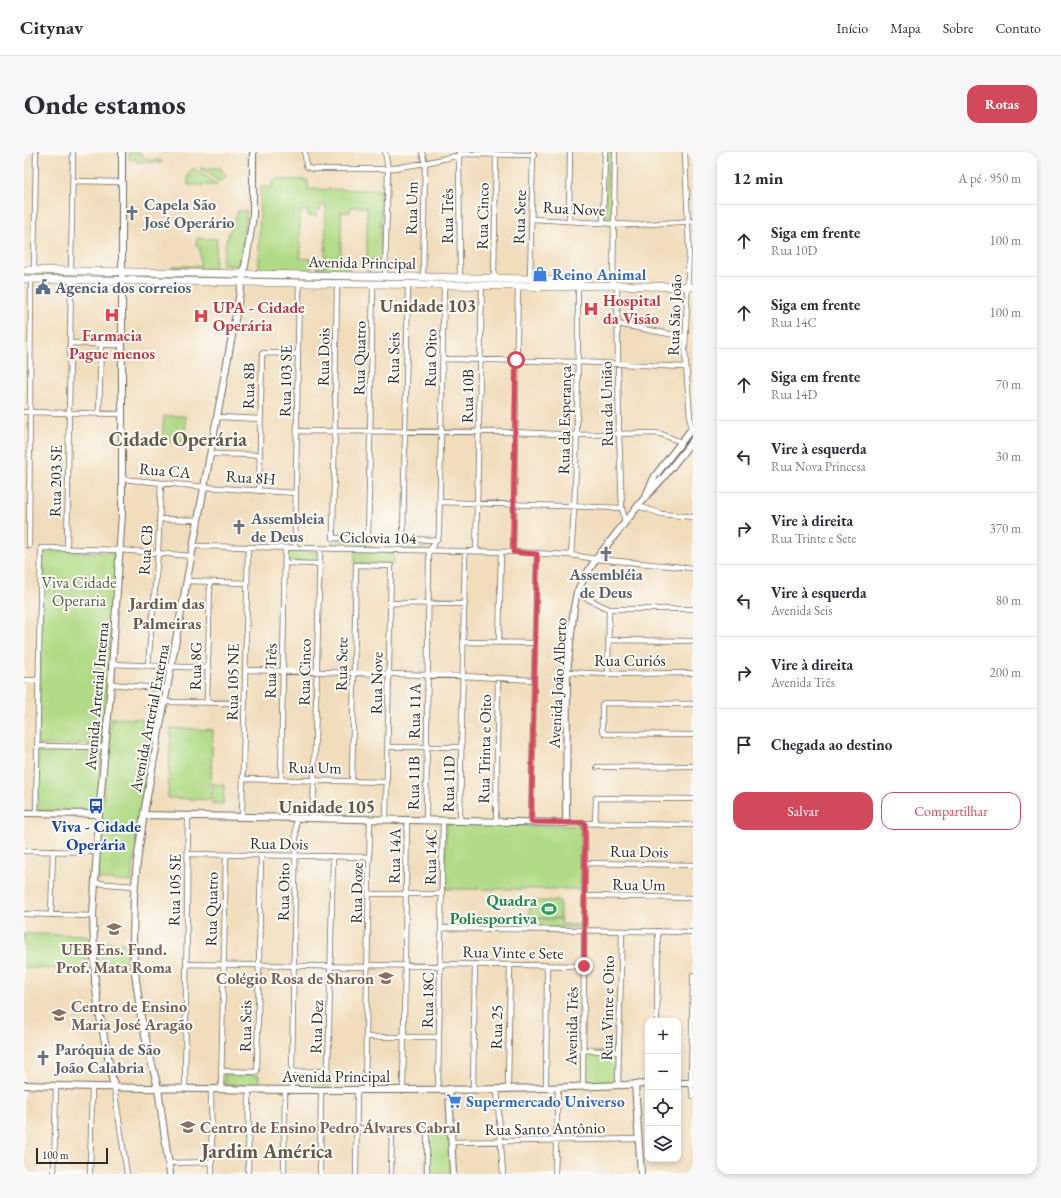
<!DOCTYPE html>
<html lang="pt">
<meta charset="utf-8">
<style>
:root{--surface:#fff;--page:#f7f7f7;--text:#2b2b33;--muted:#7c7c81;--line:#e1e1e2;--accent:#d1495b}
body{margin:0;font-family:"EB Garamond",serif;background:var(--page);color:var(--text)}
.controls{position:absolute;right:12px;bottom:12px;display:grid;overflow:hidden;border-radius:8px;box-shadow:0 2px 6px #0003}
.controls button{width:36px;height:36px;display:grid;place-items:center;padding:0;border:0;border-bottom:1px solid var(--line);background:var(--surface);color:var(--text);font:20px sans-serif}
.scale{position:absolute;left:12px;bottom:10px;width:72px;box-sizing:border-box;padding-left:4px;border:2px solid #2b2b2b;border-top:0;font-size:11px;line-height:14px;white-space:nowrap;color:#2b2b2b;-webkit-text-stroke:3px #fdfcf7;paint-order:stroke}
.stop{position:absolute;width:12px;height:12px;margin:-9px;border:3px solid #d1495b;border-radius:50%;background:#fff}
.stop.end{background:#d1495b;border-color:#fff;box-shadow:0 1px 4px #0008}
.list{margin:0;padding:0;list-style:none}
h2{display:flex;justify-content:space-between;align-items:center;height:52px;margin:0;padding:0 16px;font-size:17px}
h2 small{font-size:13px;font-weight:400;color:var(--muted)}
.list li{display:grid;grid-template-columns:26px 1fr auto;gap:12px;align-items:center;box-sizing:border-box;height:72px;padding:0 16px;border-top:1px solid var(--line)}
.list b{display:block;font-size:15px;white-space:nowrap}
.list p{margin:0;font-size:13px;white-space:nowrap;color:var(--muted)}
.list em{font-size:13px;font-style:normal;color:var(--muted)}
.actions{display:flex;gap:8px;padding:12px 16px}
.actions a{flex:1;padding:9px 0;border:1px solid var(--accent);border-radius:12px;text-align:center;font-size:14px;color:var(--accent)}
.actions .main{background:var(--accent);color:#fff}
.icon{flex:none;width:22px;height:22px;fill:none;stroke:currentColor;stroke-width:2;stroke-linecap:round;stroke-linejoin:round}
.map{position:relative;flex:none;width:669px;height:1022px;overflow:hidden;border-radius:12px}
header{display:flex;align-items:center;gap:24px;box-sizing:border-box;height:56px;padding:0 20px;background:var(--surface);border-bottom:1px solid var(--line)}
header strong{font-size:19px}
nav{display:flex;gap:22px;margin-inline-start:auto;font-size:14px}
.intro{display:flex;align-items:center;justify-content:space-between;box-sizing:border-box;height:96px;padding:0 24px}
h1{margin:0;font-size:28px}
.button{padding:10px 18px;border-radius:12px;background:var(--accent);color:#fff;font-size:14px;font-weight:700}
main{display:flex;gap:24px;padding:0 24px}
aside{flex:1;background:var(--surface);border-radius:12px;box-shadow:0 2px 6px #0003}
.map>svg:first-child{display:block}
</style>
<header>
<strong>Citynav</strong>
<nav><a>Início</a><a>Mapa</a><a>Sobre</a><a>Contato</a></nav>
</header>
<div class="intro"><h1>Onde estamos</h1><a class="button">Rotas</a></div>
<main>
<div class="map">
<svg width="669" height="1022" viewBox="0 0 669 1022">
<rect width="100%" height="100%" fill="#fdfcf7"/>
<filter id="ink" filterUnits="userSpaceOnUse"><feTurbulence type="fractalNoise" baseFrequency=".025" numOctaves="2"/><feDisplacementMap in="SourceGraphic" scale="8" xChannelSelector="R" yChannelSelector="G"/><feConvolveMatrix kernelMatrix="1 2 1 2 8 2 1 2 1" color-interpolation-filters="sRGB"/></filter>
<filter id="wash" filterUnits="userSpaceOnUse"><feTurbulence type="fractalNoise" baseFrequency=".012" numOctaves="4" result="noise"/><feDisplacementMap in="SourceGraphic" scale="16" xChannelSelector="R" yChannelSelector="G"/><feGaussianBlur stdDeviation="0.9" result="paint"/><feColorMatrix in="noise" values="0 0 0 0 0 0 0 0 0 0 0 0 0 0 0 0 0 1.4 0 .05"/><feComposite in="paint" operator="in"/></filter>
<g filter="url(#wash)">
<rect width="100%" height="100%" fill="#f1ddbc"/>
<path fill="#b0da85" stroke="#6e8258" d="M105,0H116C120,9 127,8 136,8L138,11L113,10V8L105,7Z
M583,0H588V67H581Z
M169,16L194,33H164V22Z
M176,16H197L199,21L203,24L199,28L194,29Z
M249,27L284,28V37L357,38V108H347V119H343V55H326V60H317V107H325V118H293V115H301L302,54L296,53V58H293V64H284V59H276V106L287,107V118H235L236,35H249Z
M214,59H223L215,114L197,113L203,86Z
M173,86L193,87L190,117L148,116V114H176V95L172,94Z
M0,120L89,122V125L0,124Z
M105,122L209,125V128L105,126Z
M140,264H161L163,290H138Z
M669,279V285L627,338L634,324Z
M308,388L345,389L346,396H308Z
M379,389L408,390C402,399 389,396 379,396Z
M20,399L93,401L79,592L14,593Z
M262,399L294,400V410L262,409Z
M331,400L370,401V412L331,411Z
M87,566L119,567L118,575H132L115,672L107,730L74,727L78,662Z
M147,576L189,578L186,648L144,646Z
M14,596L78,598L73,660L14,659Z
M189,632L200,633L199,652L188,651Z
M422,672L559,674L557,737H420Z
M506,749H536V766H514L513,767H537V772L557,773V775L505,776Z
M0,782L63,783V817L0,816Z
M77,790L102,791V810H77Z
M560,899L594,900V933L559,934Z
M200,922L235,923V934L200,932Z
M269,923L306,924V935L269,934Z
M402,978H427L430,1022H402Z"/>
</g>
<g filter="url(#ink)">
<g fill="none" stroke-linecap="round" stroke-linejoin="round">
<g stroke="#70695e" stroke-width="6">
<path id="street" d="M281,0L282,13L283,15L288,17H364L401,11L440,2L510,3
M398,0L401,11L399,125
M435,0L436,125
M661,0L665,98L661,199L667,278
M49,29L99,30
M508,67L611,73L669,69
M545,68L546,0
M579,70L581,0
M10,118L12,0
M47,119L49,0
M361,124L364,17L361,0
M470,126L472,2
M506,127L509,0
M313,132L309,386L344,387L349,132
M384,133L379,387L413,388
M589,134L591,0
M593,134L595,282L598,356L601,370
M594,172L661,185
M46,191L98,193
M419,207L554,210L661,215
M0,260L98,262
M75,262L77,192
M194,265L236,267
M273,279L491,280L553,283L629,281L637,282L657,290
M188,302L236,303
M98,327L181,335L272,341
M235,339L238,202L240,201L274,202
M416,350L598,356
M614,354L638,362L669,365
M136,367L175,368
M5,394L7,127
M170,394L489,400L547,403L572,407L669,416
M271,396L275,131
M43,397L47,128
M452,400L458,134
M489,400L494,134
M547,403C554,314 554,224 554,134
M261,411L295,412
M163,429L223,431
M553,440L562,446L585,457H669
M367,451L441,452
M584,488L669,489
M440,490L510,491
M475,490L477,400
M88,512L184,516
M124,514L134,401L137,331
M221,518L440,524L509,528
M543,520L584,522L669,521
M584,522L585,457
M0,528H14
M87,532L144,537
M141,550L221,551
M183,551L186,430
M669,552L580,551L578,553V578L581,582L669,583
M13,594L81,595
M364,595H438
M573,615L669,614
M219,627L363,630
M257,628L261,396
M328,629L332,413L367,414L362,667
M12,661L17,396L96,398L168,404
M218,665L224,395
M272,666L268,920L304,919L309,704
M289,666L296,397
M402,668L405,399L414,386L415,381L420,133
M436,668L441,400
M472,669L474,526
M507,670L513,402
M542,671L669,673
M571,671L572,646L669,647
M0,699L72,700
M164,702L346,705
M561,711L669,713
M70,731L110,734
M345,742H418
M561,744L669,746
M0,762L69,764
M27,763L29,699
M418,776L669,780
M162,812L344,815
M417,812L561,814
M344,813L417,814
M669,823L667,931L669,944
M633,869L634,779
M342,885H415
M559,898L595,900
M197,919L231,920L233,919L237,703
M594,933L598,779
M90,935L103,1022
M559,935L561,671
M161,936L164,664
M522,936L523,814
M187,937L188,1022
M197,937L202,703
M268,937V920
M449,937L451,812
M473,937L479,1022
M484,937L486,813
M341,938L346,667
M379,938L383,668
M414,938L419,668
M333,976L427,978
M428,990L614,987
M144,1011L188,1010
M30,1022L32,934
M66,1022L68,935
M224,1022L225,937
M260,1022L261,937
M296,1022L297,937
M332,1022L333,938
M367,1022L368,977
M403,1022V977
M531,1022L534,936"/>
</g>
<g stroke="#70695e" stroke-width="8">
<path id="secondary" d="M623,341L631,324L669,275
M0,661L75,662
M120,663L542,671L543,520L550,455L553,440L560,426L572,407L622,344L639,326L669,288
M654,931H669
M611,932L617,1022
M0,933C173,938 347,940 521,936C555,935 590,933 624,932
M90,935L75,860L71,830L69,764L75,662L87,532L98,361V0
M425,937L429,1022
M146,1022L134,936L124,897L117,865L110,813L109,788L110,744L113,710L120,661L224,97L229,64V0"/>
</g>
<g stroke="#70695e" stroke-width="8">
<path id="primary" d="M0,118L506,127L555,131
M0,127L494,134L534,135L577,133L669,135"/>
</g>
<use href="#street" stroke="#fff" stroke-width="4.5"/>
<use href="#secondary" stroke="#fff" stroke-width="6"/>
<use href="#primary" stroke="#fff" stroke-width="7"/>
</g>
</g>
<g fill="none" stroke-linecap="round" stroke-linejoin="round" filter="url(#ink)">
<path stroke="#d1495b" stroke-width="5" d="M492,208L489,400L513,402L507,670L561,671L560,814"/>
</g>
<defs>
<g id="church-bare" transform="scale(1.2)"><path d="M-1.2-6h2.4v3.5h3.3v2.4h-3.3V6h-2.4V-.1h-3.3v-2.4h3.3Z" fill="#6b7280" stroke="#fdfcf7" stroke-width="2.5" paint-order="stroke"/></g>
<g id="shop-bare" transform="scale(1.2)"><path d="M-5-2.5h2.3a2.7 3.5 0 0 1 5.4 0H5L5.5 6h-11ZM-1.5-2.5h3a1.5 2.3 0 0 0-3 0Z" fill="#3f7fe0" stroke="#fdfcf7" stroke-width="2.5" paint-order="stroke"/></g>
<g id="civic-bare" transform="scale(1.2)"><path d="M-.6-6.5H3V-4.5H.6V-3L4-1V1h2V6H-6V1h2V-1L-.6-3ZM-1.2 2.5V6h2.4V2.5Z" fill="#5c6f8a" stroke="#fdfcf7" stroke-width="2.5" paint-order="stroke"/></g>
<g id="hospital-bare" transform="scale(1.2)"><path d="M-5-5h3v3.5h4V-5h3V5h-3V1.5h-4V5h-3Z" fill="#e0444e" stroke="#fdfcf7" stroke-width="2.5" paint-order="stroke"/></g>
<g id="bus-bare" transform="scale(1.2)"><path d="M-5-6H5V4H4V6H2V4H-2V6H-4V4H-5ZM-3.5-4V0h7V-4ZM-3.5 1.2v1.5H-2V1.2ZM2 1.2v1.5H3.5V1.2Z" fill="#1a4fb4" stroke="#fdfcf7" stroke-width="2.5" paint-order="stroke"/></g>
<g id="stadium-bare" transform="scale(1.2)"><path d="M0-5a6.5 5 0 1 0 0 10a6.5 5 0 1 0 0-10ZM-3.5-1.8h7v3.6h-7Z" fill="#2e9e5b" stroke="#fdfcf7" stroke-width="2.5" paint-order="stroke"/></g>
<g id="school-bare" transform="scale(1.2)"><path d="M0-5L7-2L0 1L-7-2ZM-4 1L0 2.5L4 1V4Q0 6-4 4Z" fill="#8d6e63" stroke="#fdfcf7" stroke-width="2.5" paint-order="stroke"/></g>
<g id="supermarket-bare" transform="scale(1.2)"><path d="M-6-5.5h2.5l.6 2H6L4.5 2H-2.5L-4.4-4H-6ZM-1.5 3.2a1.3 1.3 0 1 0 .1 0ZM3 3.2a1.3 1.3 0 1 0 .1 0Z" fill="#3f7fe0" stroke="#fdfcf7" stroke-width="2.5" paint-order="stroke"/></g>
</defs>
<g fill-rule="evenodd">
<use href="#church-bare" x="108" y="61"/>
<use href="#shop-bare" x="516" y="122"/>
<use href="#civic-bare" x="19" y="135"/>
<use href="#hospital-bare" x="567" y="157"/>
<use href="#hospital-bare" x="88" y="163"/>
<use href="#hospital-bare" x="177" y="164"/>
<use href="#church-bare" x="215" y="375"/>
<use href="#church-bare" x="582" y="402"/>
<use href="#bus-bare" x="72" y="654"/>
<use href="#stadium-bare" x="525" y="757"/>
<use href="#school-bare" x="90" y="777"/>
<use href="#school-bare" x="362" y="826"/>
<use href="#school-bare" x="35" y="863"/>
<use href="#church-bare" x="19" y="906"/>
<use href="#supermarket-bare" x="430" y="949"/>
<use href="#school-bare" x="164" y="975"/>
</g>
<g text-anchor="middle" stroke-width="4" stroke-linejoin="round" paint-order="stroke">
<g font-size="16" font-weight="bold" fill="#5b616d" stroke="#fdfcf7" text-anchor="start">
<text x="120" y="58">Capela São<tspan x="120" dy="18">José Operário</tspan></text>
<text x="227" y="372">Assembleia<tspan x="227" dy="18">de Deus</tspan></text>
<text x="582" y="428" text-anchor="middle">Assembléia<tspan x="582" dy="18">de Deus</tspan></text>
<text x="31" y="903">Paróquia de São<tspan x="31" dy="18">João Calabria</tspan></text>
</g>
<g font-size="16" fill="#2b2b2b" stroke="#fdfcf7">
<text transform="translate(387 56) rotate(-89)" y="6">Rua Um</text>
<text transform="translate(550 56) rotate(3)" y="6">Rua Nove</text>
<text transform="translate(423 64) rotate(-90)" y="6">Rua Três</text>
<text transform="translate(458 64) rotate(-89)" y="6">Rua Cinco</text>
<text transform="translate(495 65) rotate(-88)" y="6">Rua Sete</text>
<text transform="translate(338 110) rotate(1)" y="6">Avenida Principal</text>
<text transform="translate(650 163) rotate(-88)" y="6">Rua São João</text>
<text transform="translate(299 205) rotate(-89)" y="6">Rua Dois</text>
<text transform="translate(335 206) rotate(-89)" y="6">Rua Quatro</text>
<text transform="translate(369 206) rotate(-89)" y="6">Rua Seis</text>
<text transform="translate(406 206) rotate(-89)" y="6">Rua Oito</text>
<text transform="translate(261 229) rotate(-89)" y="6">Rua 103 SE</text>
<text transform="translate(224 234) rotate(-89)" y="6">Rua 8B</text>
<text transform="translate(443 244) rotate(-89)" y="6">Rua 10B</text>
<text transform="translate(582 252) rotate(-91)" y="6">Rua da União</text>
<text transform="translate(540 268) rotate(-89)" y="6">Rua da Esperança</text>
<text transform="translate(141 318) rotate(5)" y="6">Rua CA</text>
<text transform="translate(227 325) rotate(4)" y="6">Rua 8H</text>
<text transform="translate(31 329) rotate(-89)" y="6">Rua 203 SE</text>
<text transform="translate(354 385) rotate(1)" y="6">Ciclovia 104</text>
<text transform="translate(121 398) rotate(-86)" y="6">Rua CB</text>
<text x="606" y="514">Rua Curiós</text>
<text transform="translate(317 512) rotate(-89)" y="6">Rua Sete</text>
<text transform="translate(171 514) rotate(-89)" y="6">Rua 8G</text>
<text transform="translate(246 519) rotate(-89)" y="6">Rua Três</text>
<text transform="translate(280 520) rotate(-89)" y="6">Rua Cinco</text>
<text transform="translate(208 530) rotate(-89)" y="6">Rua 105 NE</text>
<text transform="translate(352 531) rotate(-89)" y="6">Rua Nove</text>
<text transform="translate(533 531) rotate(-87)" y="6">Avenida João Alberto</text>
<text transform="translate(72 544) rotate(-85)" y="6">Avenida Arterial Interna</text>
<text transform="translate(390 559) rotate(-89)" y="6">Rua 11A</text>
<text transform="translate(125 566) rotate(-79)" y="6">Avenida Arterial Externa</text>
<text transform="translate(460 597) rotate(-89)" y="6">Rua Trinta e Oito</text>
<text transform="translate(291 615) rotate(1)" y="6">Rua Um</text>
<text transform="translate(389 631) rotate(-89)" y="6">Rua 11B</text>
<text transform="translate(424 632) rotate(-89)" y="6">Rua 11D</text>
<text transform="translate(255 691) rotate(1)" y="6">Rua Dois</text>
<text transform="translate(615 699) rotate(1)" y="6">Rua Dois</text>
<text transform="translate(370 704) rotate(-89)" y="6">Rua 14A</text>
<text transform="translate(406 705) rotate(-89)" y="6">Rua 14C</text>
<text transform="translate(615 732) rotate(1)" y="6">Rua Um</text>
<text transform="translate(150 738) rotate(-89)" y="6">Rua 105 SE</text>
<text transform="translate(259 740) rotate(-89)" y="6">Rua Oito</text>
<text transform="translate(332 741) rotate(-89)" y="6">Rua Doze</text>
<text transform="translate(187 757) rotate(-89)" y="6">Rua Quatro</text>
<text transform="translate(489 800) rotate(1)" y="6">Rua Vinte e Sete</text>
<text transform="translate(403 848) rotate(-89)" y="6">Rua 18C</text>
<text transform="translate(583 856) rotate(-89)" y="6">Rua Vinte e Oito</text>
<text transform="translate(221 874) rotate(-89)" y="6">Rua Seis</text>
<text transform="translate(547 874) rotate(-89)" y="6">Avenida Três</text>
<text transform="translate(292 875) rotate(-88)" y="6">Rua Dez</text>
<text transform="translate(472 875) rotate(-89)" y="6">Rua 25</text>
<text x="312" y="930">Avenida Principal</text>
<text transform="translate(521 976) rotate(-1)" y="6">Rua Santo Antônio</text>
</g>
<g font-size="16" font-weight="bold" fill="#366cbe" stroke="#fdfcf7" text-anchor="start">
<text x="528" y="128">Reino Animal</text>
<text x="442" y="955">Supermercado Universo</text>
</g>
<g font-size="16" font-weight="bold" fill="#4e5e75" stroke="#fdfcf7" text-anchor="start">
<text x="31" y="141">Agencia dos correios</text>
</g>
<g font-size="16" font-weight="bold" fill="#be3a42" stroke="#fdfcf7" text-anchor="start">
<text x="579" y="154">Hospital<tspan x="579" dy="18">da Visão</tspan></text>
<text x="189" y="161">UPA - Cidade<tspan x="189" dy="18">Operária</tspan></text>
<text x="88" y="189" text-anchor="middle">Farmacia<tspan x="88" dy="18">Pague menos</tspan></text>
</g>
<g font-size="16" fill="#536046" stroke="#fdfcf7">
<text x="55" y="436">Viva Cidade<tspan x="55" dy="18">Operaria</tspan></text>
</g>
<g font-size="16" font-weight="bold" fill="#164399" stroke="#fdfcf7">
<text x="72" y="680">Viva - Cidade<tspan x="72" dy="18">Operária</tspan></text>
</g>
<g font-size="16" font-weight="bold" fill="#27864d" stroke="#fdfcf7" text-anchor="end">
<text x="513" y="754">Quadra<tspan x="513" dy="18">Poliesportiva</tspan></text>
</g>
<g font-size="16" font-weight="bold" fill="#785e54" stroke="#fdfcf7" text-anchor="start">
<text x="90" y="803" text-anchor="middle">UEB Ens. Fund.<tspan x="90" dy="18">Prof. Mata Roma</tspan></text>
<text x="350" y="832" text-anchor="end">Colégio Rosa de Sharon</text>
<text x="47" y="860">Centro de Ensino<tspan x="47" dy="18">Maria José Aragão</tspan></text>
<text x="176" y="981">Centro de Ensino Pedro Álvares Cabral</text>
</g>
<g font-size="17" font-weight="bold" fill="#665748" stroke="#fdfcf7">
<text x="143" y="457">Jardim das<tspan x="143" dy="20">Palmeiras</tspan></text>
</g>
<g font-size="18" font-weight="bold" fill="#665748" stroke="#fdfcf7">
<text x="404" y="160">Unidade 103</text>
<text x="303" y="661">Unidade 105</text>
</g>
<g font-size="20" font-weight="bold" fill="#665748" stroke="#fdfcf7">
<text x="154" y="294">Cidade Operária</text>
<text x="243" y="1006">Jardim América</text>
</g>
</g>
</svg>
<div class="controls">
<button>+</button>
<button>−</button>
<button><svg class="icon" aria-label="locate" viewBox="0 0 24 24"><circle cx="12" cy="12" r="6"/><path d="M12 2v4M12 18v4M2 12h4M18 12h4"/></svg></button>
<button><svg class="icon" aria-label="layers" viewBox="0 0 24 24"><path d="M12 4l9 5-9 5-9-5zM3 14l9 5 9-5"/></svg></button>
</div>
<div class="scale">100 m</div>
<div class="stop" style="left:492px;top:208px"></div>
<div class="stop end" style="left:560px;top:814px"></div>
</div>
<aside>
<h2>12 min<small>A pé · 950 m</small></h2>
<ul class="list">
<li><svg class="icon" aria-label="ahead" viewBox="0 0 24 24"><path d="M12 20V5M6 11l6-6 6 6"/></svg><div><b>Siga em frente</b><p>Rua 10D</p></div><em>100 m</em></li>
<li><svg class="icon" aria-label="ahead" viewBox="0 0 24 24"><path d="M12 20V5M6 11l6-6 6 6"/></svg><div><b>Siga em frente</b><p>Rua 14C</p></div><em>100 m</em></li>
<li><svg class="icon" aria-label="ahead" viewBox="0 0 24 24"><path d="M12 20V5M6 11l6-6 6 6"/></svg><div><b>Siga em frente</b><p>Rua 14D</p></div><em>70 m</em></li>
<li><svg class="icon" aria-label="left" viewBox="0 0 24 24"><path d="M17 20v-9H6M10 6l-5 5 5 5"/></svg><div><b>Vire à esquerda</b><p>Rua Nova Princesa</p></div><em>30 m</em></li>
<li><svg class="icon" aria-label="right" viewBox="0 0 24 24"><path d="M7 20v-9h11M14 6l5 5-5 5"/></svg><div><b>Vire à direita</b><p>Rua Trinte e Sete</p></div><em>370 m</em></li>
<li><svg class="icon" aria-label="left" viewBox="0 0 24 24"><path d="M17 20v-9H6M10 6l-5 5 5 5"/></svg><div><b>Vire à esquerda</b><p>Avenida Seis</p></div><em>80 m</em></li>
<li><svg class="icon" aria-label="right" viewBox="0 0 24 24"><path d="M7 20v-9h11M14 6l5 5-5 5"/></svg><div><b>Vire à direita</b><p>Avenida Três</p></div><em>200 m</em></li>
<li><svg class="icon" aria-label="arrive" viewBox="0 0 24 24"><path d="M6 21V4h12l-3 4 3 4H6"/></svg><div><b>Chegada ao destino</b></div></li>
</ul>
<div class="actions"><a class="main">Salvar</a><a>Compartilhar</a></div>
</aside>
</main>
